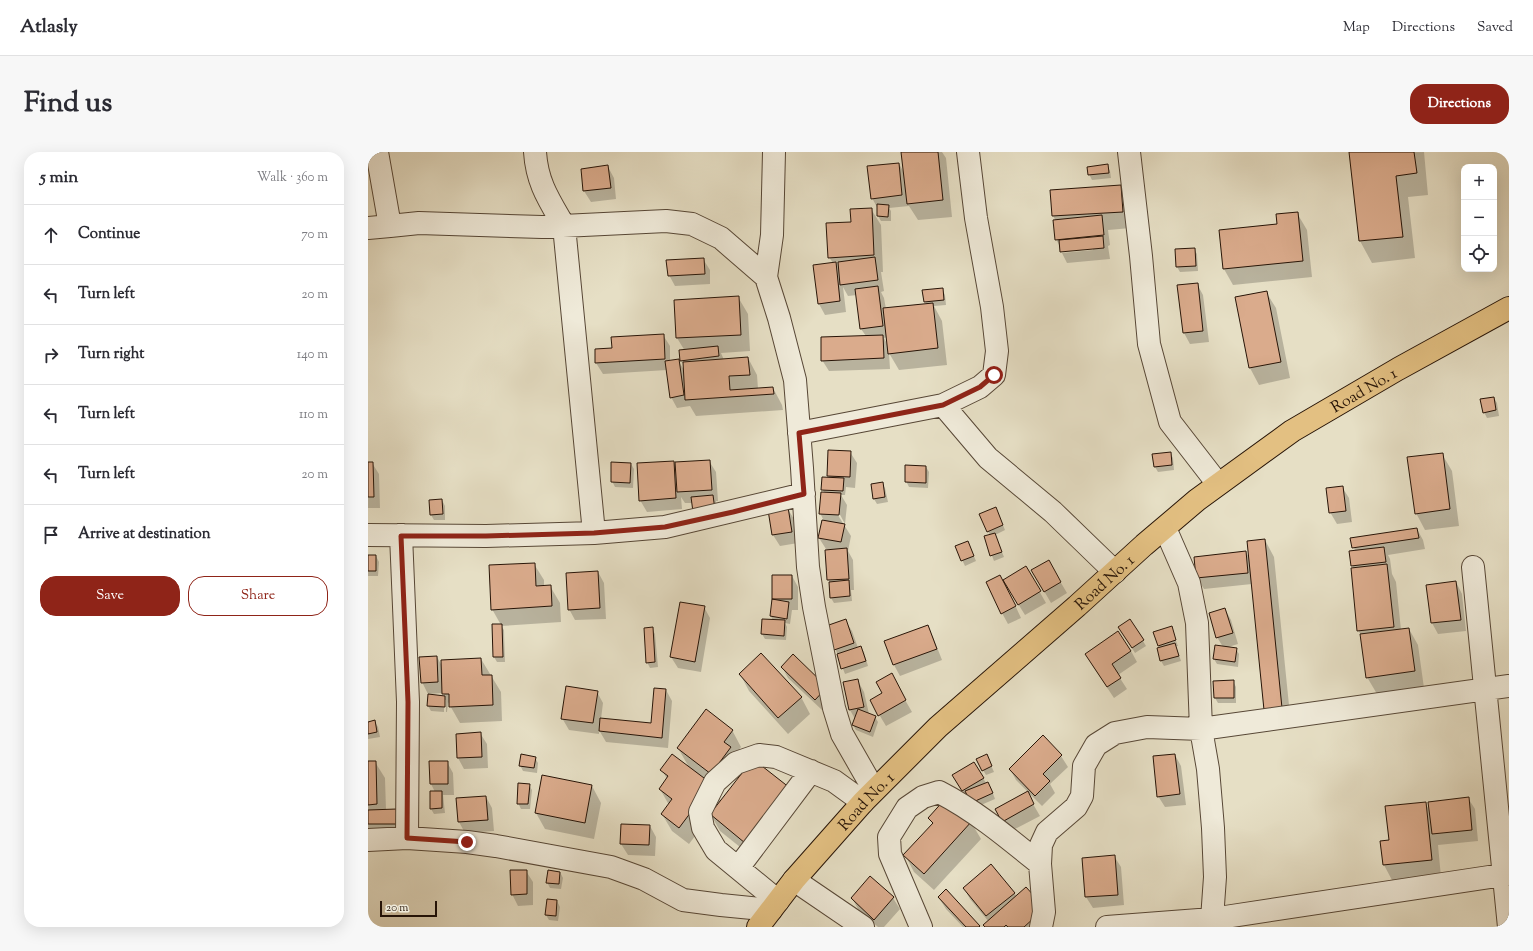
<!DOCTYPE html>
<meta charset="utf-8">
<style>
:root{--surface:#fff;--page:#f7f7f7;--text:#2b2b33;--muted:#7c7c81;--line:#e1e1e2;--accent:#8f2418}
body{margin:0;font-family:"Sorts Mill Goudy",serif;background:var(--page);color:var(--text)}
.controls{position:absolute;right:12px;top:12px;display:grid;overflow:hidden;border-radius:8px;box-shadow:0 4px 16px #0002}
.controls button{width:36px;height:36px;display:grid;place-items:center;padding:0;border:0;border-bottom:1px solid var(--line);background:var(--surface);color:var(--text);font:20px sans-serif}
.scale{position:absolute;left:12px;bottom:10px;width:57px;box-sizing:border-box;padding-left:4px;border:2px solid #271407;border-top:0;font-size:11px;line-height:14px;white-space:nowrap;color:#271407;-webkit-text-stroke:3px #efead9;paint-order:stroke}
.stop{position:absolute;width:12px;height:12px;margin:-9px;border:3px solid #8f2418;border-radius:50%;background:#fff}
.stop.end{background:#8f2418;border-color:#fff;box-shadow:0 1px 4px #0008}
.list{margin:0;padding:0;list-style:none}
h2{display:flex;justify-content:space-between;align-items:center;height:52px;margin:0;padding:0 16px;font-size:17px}
h2 small{font-size:13px;font-weight:400;color:var(--muted)}
.list li{display:grid;grid-template-columns:26px 1fr auto;gap:12px;align-items:center;box-sizing:border-box;height:60px;padding:0 16px;border-top:1px solid var(--line)}
.list b{display:block;font-size:15px;white-space:nowrap}
.list em{font-size:13px;font-style:normal;color:var(--muted)}
.actions{display:flex;gap:8px;padding:12px 16px}
.actions a{flex:1;padding:9px 0;border:1px solid var(--accent);border-radius:16px;text-align:center;font-size:14px;color:var(--accent)}
.actions .main{background:var(--accent);color:#fff}
.icon{flex:none;width:22px;height:22px;fill:none;stroke:currentColor;stroke-width:2;stroke-linecap:round;stroke-linejoin:round}
.map{position:relative;flex:none;width:1141px;height:775px;overflow:hidden;border-radius:16px}
header{display:flex;align-items:center;gap:24px;box-sizing:border-box;height:56px;padding:0 20px;background:var(--surface);border-bottom:1px solid var(--line)}
header strong{font-size:19px}
nav{display:flex;gap:22px;margin-inline-start:auto;font-size:14px}
.intro{display:flex;align-items:center;justify-content:space-between;box-sizing:border-box;height:96px;padding:0 24px}
h1{margin:0;font-size:28px}
.button{padding:10px 18px;border-radius:16px;background:var(--accent);color:#fff;font-size:14px;font-weight:700}
main{display:flex;gap:24px;padding:0 24px}
aside{flex:1;background:var(--surface);border-radius:16px;box-shadow:0 4px 16px #0002}
.map>svg:first-child{display:block}
</style>
<header>
<strong>Atlasly</strong>
<nav><a>Map</a><a>Directions</a><a>Saved</a></nav>
</header>
<div class="intro"><h1>Find us</h1><a class="button">Directions</a></div>
<main>
<aside>
<h2>5 min<small>Walk · 360 m</small></h2>
<ul class="list">
<li><svg class="icon" aria-label="ahead" viewBox="0 0 24 24"><path d="M12 20V5M6 11l6-6 6 6"/></svg><div><b>Continue</b></div><em>70 m</em></li>
<li><svg class="icon" aria-label="left" viewBox="0 0 24 24"><path d="M17 20v-9H6M10 6l-5 5 5 5"/></svg><div><b>Turn left</b></div><em>20 m</em></li>
<li><svg class="icon" aria-label="right" viewBox="0 0 24 24"><path d="M7 20v-9h11M14 6l5 5-5 5"/></svg><div><b>Turn right</b></div><em>140 m</em></li>
<li><svg class="icon" aria-label="left" viewBox="0 0 24 24"><path d="M17 20v-9H6M10 6l-5 5 5 5"/></svg><div><b>Turn left</b></div><em>110 m</em></li>
<li><svg class="icon" aria-label="left" viewBox="0 0 24 24"><path d="M17 20v-9H6M10 6l-5 5 5 5"/></svg><div><b>Turn left</b></div><em>20 m</em></li>
<li><svg class="icon" aria-label="arrive" viewBox="0 0 24 24"><path d="M6 21V4h12l-3 4 3 4H6"/></svg><div><b>Arrive at destination</b></div></li>
</ul>
<div class="actions"><a class="main">Save</a><a>Share</a></div>
</aside>
<div class="map">
<svg width="1141" height="775" viewBox="0 0 1141 775">
<rect width="100%" height="100%" fill="#e6dfc5"/>
<filter id="stains"><feTurbulence type="fractalNoise" baseFrequency=".005" numOctaves="4"/><feColorMatrix values="0 0 0 0 .2 0 0 0 0 .09 0 0 0 0 .02 0 0 0 .5 -.17"/></filter>
<radialGradient id="worn" r=".72"><stop offset=".6" stop-color="#630" stop-opacity="0"/><stop offset="1" stop-color="#630" stop-opacity=".3"/></radialGradient>
<path fill="#0003" fill-rule="evenodd" d="M534,0H574L578,6L584,65L550,68L541,54L521,56L523,59V69H513L510,64V57L504,46L531,12L537,22Z
M982,0H1056L1060,43L1040,45L1047,106L1004,111L992,89Z
M739,13L742,19L743,26L724,28L721,22Z
M240,15L246,26L248,47L223,50L216,39L214,18Z
M752,34L762,51L763,76L740,78L742,93L740,94L742,107L699,111L694,101L725,98V96L692,95L688,87V69L685,64L684,39Z
M503,57L513,73L515,120H513L516,139L513,140L516,146L518,157L559,153L557,150L574,137L577,143L578,153L566,154L574,169L579,213L531,218L521,201L522,217L461,219L454,208L498,184L493,177L489,143L480,144L475,135L478,160L457,163L451,152L465,111L461,105L484,71ZM520,185V194L516,186Z
M929,61L939,78L944,125L865,133L856,117L910,73Z
M826,97L829,102L830,119L812,120L809,115L808,98Z
M335,107L342,118V132L307,134L301,123Z
M829,132L835,143L841,190L822,192L816,181Z
M898,140L908,156L922,226L891,233L882,216L868,146Z
M370,145L380,162L382,199L353,201L356,208L380,206L389,223L390,237L405,236L414,253L415,258L328,264L322,254L309,256L303,245L299,218L235,222L228,211L295,183L302,194V209L310,208L316,218V213L313,209L317,199L309,186L307,149Z
M1126,246L1129,251L1131,264L1119,266L1116,260Z
M482,300L489,311L487,336L478,335L477,343H473L479,353L477,372L470,359L468,360L483,384L480,399L485,408L486,438H483L484,449L466,451L463,446L462,431L460,428L463,398L458,397L451,386L456,369L452,361L457,341L454,337L461,326L460,323Z
M802,301L805,306L806,318L790,320L787,315Z
M1074,302L1084,319L1091,374L1057,378L1048,361Z
M341,309L348,320L350,349H348L349,363L325,351H317L313,345L314,357L279,360L272,348L305,310L309,316Z
M0,311H4L11,322L12,356H0Z
M263,312L266,317L265,336L247,335L244,329Z
M558,315L561,320L560,336L541,335L538,329Z
M514,331L517,336L520,350L509,352L506,347Z
M974,335L981,346L984,370L969,372L962,360Z
M74,348L77,354V368H66L63,363Z
M419,356L426,367L430,391L412,394L405,383L401,359Z
M630,361L637,378L627,383L636,405L626,409L617,385L622,383L620,379Z
M1049,377L1055,388L1057,397L1020,403L1022,407L1024,422L1028,430L1033,478L1041,477L1050,493L1056,536L1009,542L999,525L994,485L990,478L985,417L982,400L987,399L984,387Z
M897,388L906,405L923,573L906,574L884,432L836,437L829,426L878,400L882,407Z
M588,395H602L608,409L597,414Z
M0,404H8L11,410L10,424H0Z
M680,409L699,441L683,451L664,418Z
M166,412L176,428V434H182L192,451L193,470L133,474L136,478L137,510H129L126,505L125,473H133L124,457Z
M658,416L678,451L657,463L641,437L640,438L653,466L640,472L634,461L635,429Z
M230,420L236,431L238,467L207,468L201,457Z
M424,424L430,435V458H424L422,472L417,471L419,475L418,488L397,487L394,482L405,469L403,464L405,447Z
M1088,430L1094,442L1098,479L1070,482L1064,471L1059,434Z
M336,455L342,466L333,520L310,516L303,505Z
M857,457L863,468L870,492L857,496L868,497L871,502L870,515L849,512L846,507L855,495L849,485Z
M477,468L484,479L490,496L493,495L496,500L500,514L477,522L459,475Z
M559,474L565,485L574,508L532,524L526,513L517,490Z
M803,476L810,494H808L813,509L796,514L793,509L791,494Z
M284,477L287,482L290,515L282,516L279,510Z
M754,480L775,489L778,494L767,501Z
M763,499L769,510L750,523L759,537L746,546L724,513Z
M69,505L74,514L113,507L133,540L134,569L92,571L80,550L79,560H78V548H76V560L63,559L60,554L77,545L75,541L60,542L54,530Z
M414,515L465,547L454,558L420,526Z
M372,522L433,545L442,562L420,582L381,539Z
M490,529L496,540L501,562L507,565L510,570L505,585L488,578L485,573L487,567L482,558Z
M865,529L868,535V551H850L847,546L846,530Z
M529,534L544,560L518,574L503,549Z
M298,538L304,549L300,596L238,590L231,578V582L201,578L194,566L229,540L235,551L233,567L283,572Z
M7,570L10,575L12,585L0,587V571Z
M364,578L373,595L367,603L341,629L387,707L352,679L343,663L321,692L304,679L294,662L301,653L292,637L299,627L294,618L322,617L310,596Z
M112,581L119,592L120,616L96,617L90,606L89,582Z
M675,585L693,604L700,615L682,632L687,641L674,654L648,628L642,617Z
M807,603L813,614L818,653L797,655L790,644Z
M167,606L170,611L169,621L155,619L152,613Z
M621,609L626,620L618,623L615,618Z
M0,610H7L17,626L18,658H28L35,683H0Z
M62,610H79L85,621L86,643H75L77,661L66,662L63,657L67,640L63,632Z
M606,611L618,631L623,636L627,647L606,656L601,650L586,623Z
M161,633L164,638L162,657H153L150,651Z
M224,634L233,651L226,687L177,677L168,661Z
M118,645L124,656L126,679L97,681L91,670Z
M1100,646L1107,657L1110,689L1070,693L1073,725L1025,730L1016,713L1013,690L1022,689L1057,651L1062,659Z
M665,652L672,664L641,680L635,669Z
M561,666L603,670L613,687L566,738L546,720L537,703L565,672Z
M282,674L288,685L287,704L260,703L253,692Z
M746,704L753,715L756,753L725,756L718,745Z
M158,719L165,730V753L150,754L144,742Z
M192,720L195,726L193,737L182,736L179,730Z
M502,726L525,746L532,757L516,775H510L490,757L484,746Z
M596,736L646,741L674,775H618L621,770L602,747Z
M571,746L611,774L612,775H595L578,757Z
M189,749L192,755L190,769L181,768L178,763Z"/>
<path fill="#daab8c" stroke="#271407" d="M533,0H570L575,48L539,52Z
M981,0H1046L1049,21L1028,24L1035,85L991,89Z
M531,11L534,43L503,47L499,14Z
M740,12L741,21L720,23L719,15Z
M240,13L243,36L215,39L213,17Z
M753,33L755,60L684,64L682,38Z
M509,52L521,53L520,65L509,64Z
M504,56L506,103L460,106L458,71L483,70L482,57Z
M930,60L935,109L855,117L851,78L909,72L908,62Z
M734,63L736,83L687,88L685,68Z
M735,84L736,96L692,100L691,88Z
M827,96L828,114L808,115L807,97Z
M507,105L510,128L472,133L470,110Z
M336,106L337,122L300,124L298,108Z
M468,110L472,149L450,152L445,113Z
M830,131L835,179L815,181L809,133Z
M510,134L515,174L492,177L487,137Z
M575,136L576,148L556,150L554,138Z
M899,139L913,210L881,216L867,145Z
M371,144L373,183L308,186L306,148Z
M565,151L570,196L520,202L515,156Z
M296,182L297,207L227,211V197L244,196L243,185Z
M515,183L516,206L453,209V185Z
M350,194L351,204L312,209L311,198Z
M380,205L382,223L361,224L362,238L405,235L406,242L317,248L315,210Z
M311,207L316,243L302,246L297,209Z
M1126,245L1128,258L1115,261L1112,247Z
M460,298L483,299L482,325L459,324Z
M803,300L804,313L786,315L784,302Z
M1075,301L1082,357L1047,362L1039,305Z
M342,308L344,338L309,340L307,310Z
M306,309L308,346L271,349L269,311Z
M0,310H5L6,345H0Z
M243,310L263,311L262,331L243,330Z
M537,313L558,314V331L537,330Z
M454,325L476,326L475,339L453,338Z
M515,330L517,345L505,347L503,332Z
M975,334L978,359L961,361L958,336Z
M453,340L473,341L471,363L451,362Z
M345,343L347,358L325,360L323,345Z
M74,347L75,362L62,363L61,348Z
M420,355L424,380L404,383L400,358Z
M628,355L635,373L619,380L611,362Z
M454,368L477,372L473,390L450,386Z
M1049,376L1051,386L984,396L982,386Z
M627,381L634,400L622,404L616,384Z
M897,387L914,556L896,558L879,389Z
M600,389L606,404L593,409L587,394Z
M1016,395L1018,410L983,414L981,399Z
M479,396L481,427L459,428L457,398Z
M878,399L880,421L828,426L826,405Z
M0,403H8V419H0Z
M681,408L693,430L676,440L663,418Z
M167,411L168,434L183,433L184,454L123,458L121,413Z
M1019,412L1026,475L989,479L983,416Z
M658,414L673,439L650,453L635,428Z
M230,419L232,456L200,458L198,421Z
M404,423H424V447H404Z
M632,423L648,454L633,462L618,430Z
M481,428L482,444L462,446L461,430Z
M1088,429L1093,468L1063,471L1058,433Z
M404,447L421,450L419,467L402,464Z
M312,450L337,454L327,510L302,505Z
M857,456L865,481L848,486L841,461Z
M394,467L417,468L416,484L393,482Z
M478,467L486,491L466,498L458,474Z
M762,467L776,488L764,496L750,475Z
M124,472H134L135,505H125Z
M560,473L569,497L525,513L516,489Z
M804,474L808,488L790,494L785,480Z
M285,475L287,510L278,511L276,476Z
M1041,476L1047,519L998,526L992,482Z
M750,479L763,499L744,512L753,526L739,535L717,502Z
M807,491L811,504L792,509L789,496Z
M847,493L869,496L867,510L845,507Z
M493,494L498,509L473,517L469,502Z
M393,501L434,545L410,566L371,522Z
M425,502L459,535L447,548L413,515Z
M69,504L70,530L53,531L51,505Z
M113,506L114,523H124L125,553L81,555V542H74L73,508Z
M524,521L538,548L510,564L502,548L514,541L508,530Z
M490,527L496,555L481,558L475,530Z
M866,528V546H846L845,529Z
M198,534L230,539L225,571L193,567Z
M286,536L298,537L294,586L231,579L232,566L283,571Z
M60,542L77,544V555L59,554Z
M338,557L365,578L356,590L363,595L343,622L309,596Z
M490,557L508,564L502,580L484,573Z
M7,568L9,580L0,582V570Z
M113,580L114,605L89,606L88,582Z
M675,583L694,603L675,622L682,629L667,644L641,617Z
M153,602L168,605L166,616L151,614Z
M304,602L344,632L311,676L293,662L304,647L291,637L300,624L292,618Z
M619,602L624,614L614,619L608,607Z
M807,602L812,642L789,645L785,604Z
M385,607L422,636L377,691L342,662Z
M0,609H8L9,652L0,653Z
M61,609H80V632H62Z
M606,610L616,626L594,639L584,623Z
M174,623L224,633L217,671L167,661Z
M620,630L625,641L603,651L597,639Z
M150,631L162,632L160,652H149Z
M62,639H74V656L62,657Z
M660,639L666,652L634,670L627,657Z
M118,644L120,668L90,670L88,646Z
M1101,645L1104,678L1064,682L1060,650Z
M578,646L604,669L556,722L535,703L565,671L560,666Z
M1058,650L1064,708L1015,713L1012,689L1021,688L1017,654Z
M29,657V672H0V658Z
M253,672L282,673L281,693L252,692Z
M747,703L750,743L717,745L714,706Z
M623,712L647,741L618,764L595,736Z
M142,718H159V742L143,743Z
M180,718L192,720L191,732L178,731Z
M502,724L526,745L506,768L483,746Z
M658,735L677,756L656,775H640L638,773L636,775H617L615,773Z
M578,737L612,774L611,775H598L570,745Z
M179,747L189,748L188,764L177,763Z"/>
<g fill="none" stroke-linecap="round" stroke-linejoin="round">
<g stroke="#574736" stroke-width="24">
<path id="minor" d="M167,0C169,31 181,48 196,74L226,381
M406,0L404,83L398,125L411,166L427,228L434,316L440,415L446,455L466,556L474,582L506,638
M761,0L773,104L781,192L802,270L850,332
M22,74L51,71L174,75L298,69L324,72L353,86L398,125
M0,76L22,74L9,0
M575,253L620,306L685,360L747,420
M431,281L575,253L612,235L626,223L629,199L624,155L608,66L600,0
M797,376L821,431L829,471L833,577L840,617L845,676L847,725L844,767L842,775
M0,383L118,384L226,381L297,375L436,342
M33,383L40,550L39,686
M1105,415L1141,775
M0,688L39,686L99,690L128,694L243,715L276,727L315,748L353,753L403,758
M370,716L443,619
M426,728L495,775
M410,749L348,698L335,676L332,660L347,630L368,611L391,603L408,605L466,629L495,650
M553,775L522,702L521,685L539,656L555,645L571,640C608,659 640,686 672,712
M673,775L676,760L672,712L673,693L679,680L708,655L714,644L716,614L728,593L747,581L779,575L833,577L1141,534
M739,775L844,767L1141,722"/>
</g>
<g stroke="#271407" stroke-width="24">
<g id="highway">
<path id="s1" d="M390,775L426,728L495,650L570,575L709,454L776,393L829,348L924,279L1030,217L1141,156"/>
</g>
</g>
<use href="#minor" stroke="#efead9" stroke-width="22"/>
<use href="#highway" stroke="#e3c082" stroke-width="22"/>
</g>
<g fill="none" stroke-linecap="round" stroke-linejoin="round">
<path stroke="#8f2418" stroke-width="5" d="M99,690L39,686L40,550L33,384H118L226,381L297,375L365,360L436,342L431,281L575,253L612,235L626,223"/>
</g>
<g text-anchor="middle" stroke-width="3" stroke-linejoin="round" paint-order="stroke">
<g font-size="16" fill="#271407" stroke="#efead9">
<text dy="6" stroke="none"><textPath href="#s1" startOffset="814">Road No. 1</textPath></text>
<text dy="6" stroke="none"><textPath href="#s1" startOffset="490">Road No. 1</textPath></text>
<text dy="6" stroke="none"><textPath href="#s1" startOffset="166">Road No. 1</textPath></text>
</g>
</g>
<rect width="100%" height="100%" filter="url(#stains)"/>
<rect width="100%" height="100%" fill="url(#worn)"/>
</svg>
<div class="controls">
<button>+</button>
<button>−</button>
<button><svg class="icon" aria-label="locate" viewBox="0 0 24 24"><circle cx="12" cy="12" r="6"/><path d="M12 2v4M12 18v4M2 12h4M18 12h4"/></svg></button>
</div>
<div class="scale">20 m</div>
<div class="stop" style="left:626px;top:223px"></div>
<div class="stop end" style="left:99px;top:690px"></div>
</div>
</main>
